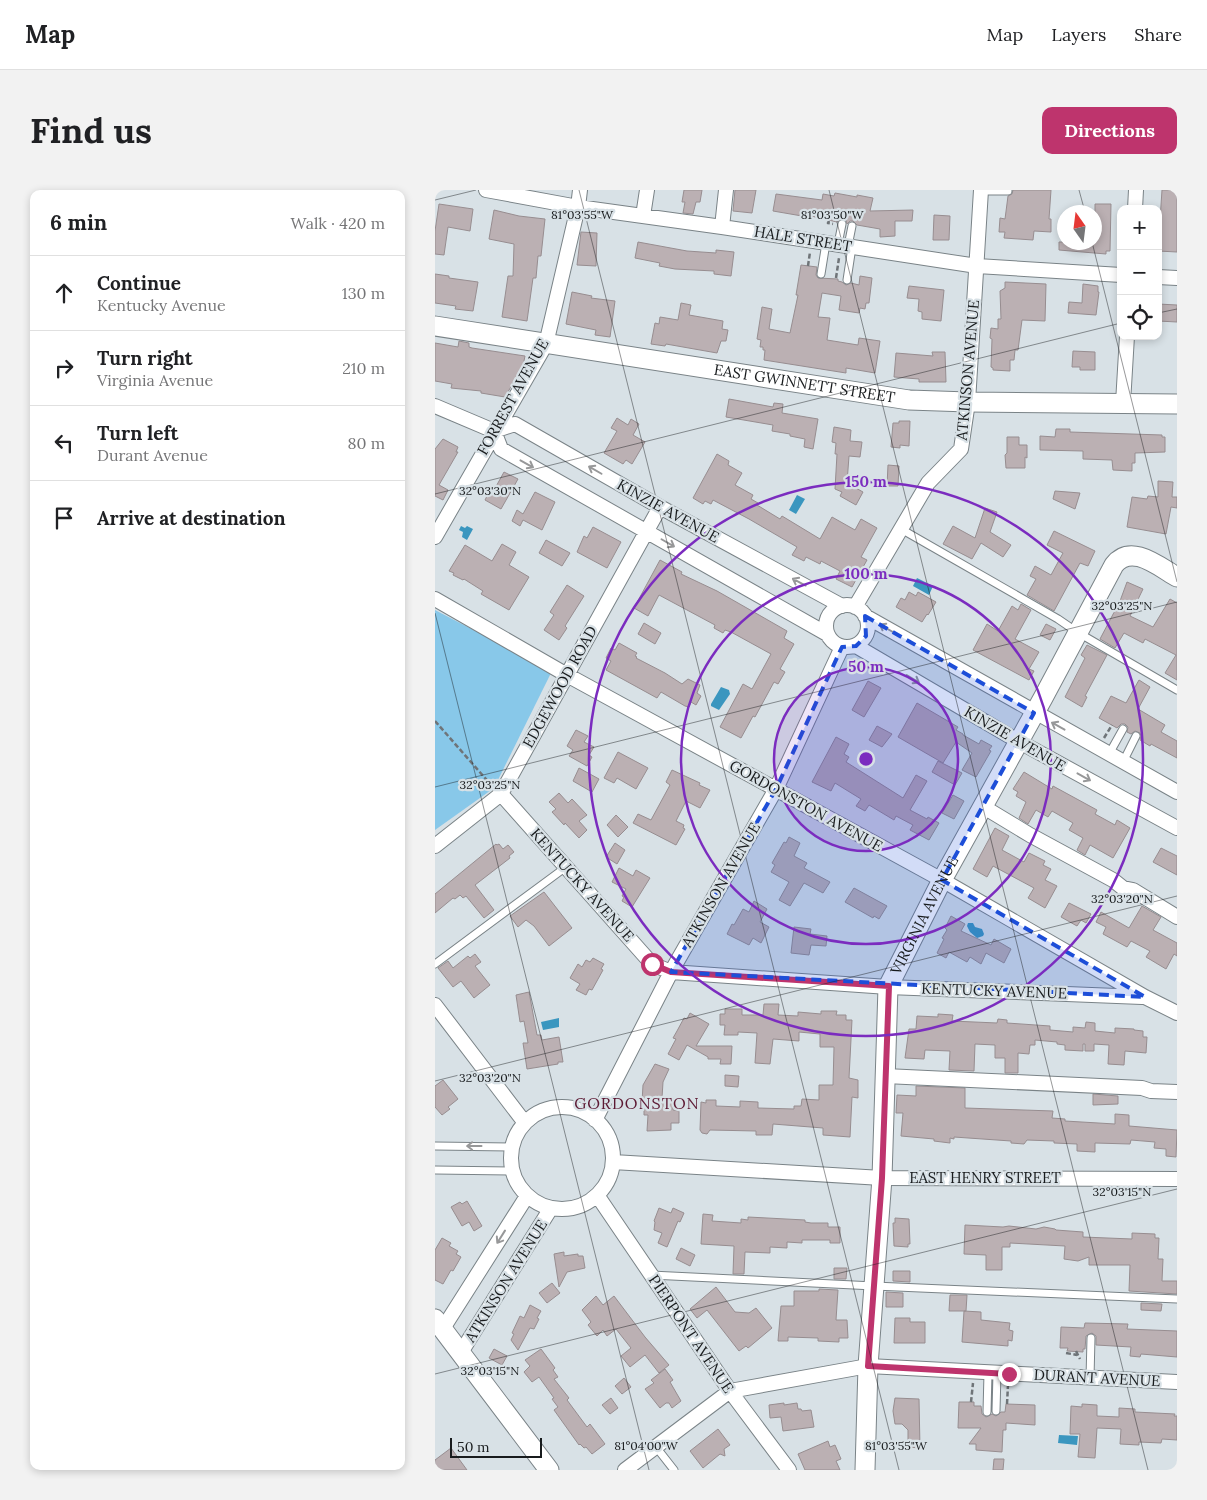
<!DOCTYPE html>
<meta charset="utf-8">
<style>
:root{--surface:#fff;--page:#f2f2f2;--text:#202124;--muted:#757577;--line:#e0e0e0;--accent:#be346d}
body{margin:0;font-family:Lora,serif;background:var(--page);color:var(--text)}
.controls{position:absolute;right:15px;top:15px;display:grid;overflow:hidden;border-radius:10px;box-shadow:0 2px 8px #0003}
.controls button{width:45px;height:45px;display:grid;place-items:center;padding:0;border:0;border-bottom:1px solid var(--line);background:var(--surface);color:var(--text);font:25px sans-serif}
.compass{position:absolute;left:622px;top:15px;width:45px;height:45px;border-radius:50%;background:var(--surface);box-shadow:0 2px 8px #0003;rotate:346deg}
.scale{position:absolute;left:15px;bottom:12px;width:92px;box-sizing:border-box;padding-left:5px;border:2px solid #181b1d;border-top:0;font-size:14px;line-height:18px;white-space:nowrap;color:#181b1d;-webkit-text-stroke:4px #d8e1e6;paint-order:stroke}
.stop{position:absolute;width:15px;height:15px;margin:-11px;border:4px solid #be346d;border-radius:50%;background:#fff}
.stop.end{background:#be346d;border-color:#fff;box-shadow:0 1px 5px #0008}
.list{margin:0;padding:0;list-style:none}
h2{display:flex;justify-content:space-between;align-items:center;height:65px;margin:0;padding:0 20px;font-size:21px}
h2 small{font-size:16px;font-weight:400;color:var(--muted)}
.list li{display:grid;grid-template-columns:32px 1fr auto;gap:15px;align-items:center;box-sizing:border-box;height:75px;padding:0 20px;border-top:1px solid var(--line)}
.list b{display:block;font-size:19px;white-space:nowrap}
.list p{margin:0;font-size:16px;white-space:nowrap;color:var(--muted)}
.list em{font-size:16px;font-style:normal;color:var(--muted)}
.icon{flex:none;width:28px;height:28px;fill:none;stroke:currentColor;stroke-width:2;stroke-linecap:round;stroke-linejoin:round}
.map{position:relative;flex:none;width:742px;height:1280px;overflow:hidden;border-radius:10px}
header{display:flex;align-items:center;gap:30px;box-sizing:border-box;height:70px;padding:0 25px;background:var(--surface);border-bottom:1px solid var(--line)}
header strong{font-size:24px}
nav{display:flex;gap:28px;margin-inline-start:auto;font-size:18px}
.intro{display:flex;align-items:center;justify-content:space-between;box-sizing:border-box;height:120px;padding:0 30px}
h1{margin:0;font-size:35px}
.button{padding:12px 22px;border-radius:10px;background:var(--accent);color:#fff;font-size:18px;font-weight:700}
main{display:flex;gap:30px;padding:0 30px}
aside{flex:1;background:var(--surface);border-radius:10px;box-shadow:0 2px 8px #0003}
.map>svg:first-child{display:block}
</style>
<header>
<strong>Map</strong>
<nav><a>Map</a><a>Layers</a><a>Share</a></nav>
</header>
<div class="intro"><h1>Find us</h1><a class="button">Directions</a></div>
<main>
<aside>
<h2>6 min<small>Walk · 420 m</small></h2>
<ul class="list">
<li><svg class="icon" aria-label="ahead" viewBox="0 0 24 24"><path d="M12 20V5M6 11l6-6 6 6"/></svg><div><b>Continue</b><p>Kentucky Avenue</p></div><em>130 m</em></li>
<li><svg class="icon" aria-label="right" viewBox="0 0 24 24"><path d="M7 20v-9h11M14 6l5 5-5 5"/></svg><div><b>Turn right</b><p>Virginia Avenue</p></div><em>210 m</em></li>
<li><svg class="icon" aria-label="left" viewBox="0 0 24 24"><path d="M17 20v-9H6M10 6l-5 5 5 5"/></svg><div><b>Turn left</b><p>Durant Avenue</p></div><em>80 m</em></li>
<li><svg class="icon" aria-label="arrive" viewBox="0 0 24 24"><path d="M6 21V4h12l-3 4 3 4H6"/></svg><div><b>Arrive at destination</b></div></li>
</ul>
</aside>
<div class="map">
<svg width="742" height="1280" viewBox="0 0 742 1280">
<rect width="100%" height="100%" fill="#d8e1e6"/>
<path fill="#88c8e9" d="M0,420L117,481L59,598L0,640Z"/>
<path fill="#3a96bf" d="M362,305L370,309L361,324L354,320Z
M26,336L30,338L32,336L38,339L32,350L27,347L28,342L24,340Z
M482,388L498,396L494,405L478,396Z
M286,497L294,500L295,504L284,520L276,516V514Z
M533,733H538L540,737L547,739L549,744L548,746L542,748L535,742L532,736Z
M124,828V837L108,840L106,832Z
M624,1245L643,1246L642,1255L623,1253Z"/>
<path fill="#bbb0b3" stroke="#978d90" d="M249,0H267L265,12H261L258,24L248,23L250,12H247Z
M300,0H321L317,23L298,21Z
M578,0H616L614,29H616V42L599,41L598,50L569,48L570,42H564L565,28L570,29L573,6L577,4Z
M727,0H742V62L723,61Z
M400,3L422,7V5L438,8L435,21L478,20L477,31H460V46L445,47V39L422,35L418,31H415L412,34L411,30L408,29L402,32L367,24V26L338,21L341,4L387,10L388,4L399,6Z
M4,14L38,19L35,41L13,37L9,65L0,64V41Z
M660,14H676L675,61H671V64L624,60V52H660Z
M59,20L84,26L110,29L106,66H103L101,88H98L92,131L67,127L73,86H78L79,54L54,49Z
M499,25L515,26L514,50H498Z
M146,42L162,43L161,76L142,75Z
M203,52L252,61L281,63V60L299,62L296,86L279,84V81L240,79L224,76L225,73L200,68Z
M366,75L382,77L381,85L383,88L403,89V91L407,92L411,95L416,93L424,95L425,86L437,88L434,113H431L430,119L425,118L424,123L404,120L406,106L387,103L383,127L395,128L392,150L423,155L424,148L445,151L440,183L411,178V183L329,170L330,160H328V157H325L326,150L322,149L327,117L337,119L334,139L355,143L363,105H361Z
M0,84L14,86V88L43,92L38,121L20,119L21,116L0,113Z
M570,92L611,94L610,131L587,130L583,160H580L579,170H575V181L558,180V178L556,177L557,149L555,148L556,138L563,139V129H566L565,101L570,98Z
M648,94L663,96V102H664L661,125L633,123L634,112L647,113Z
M474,96L509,100L506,131L487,129V122L483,121L484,109L472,108Z
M137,102L157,106L156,108L180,111L175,147L160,145L161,140L131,134Z
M246,113L256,115L254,125L288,131L287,139L293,140L291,151H286L282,163L231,154L230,156L216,154L220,133L224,134L225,127L243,130Z
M723,114L742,115V132L723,131Z
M24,151L34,153V157L37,158L90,166L88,176L70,207L46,203V201L16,198L17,194L0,191V153L23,157Z
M638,161L660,162V180H645V177H637Z
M497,162H510L511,192H484V189L459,187L461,163L498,166Z
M294,209L338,217L339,213L348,214L347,223L383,229L378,259L369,257L370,249L355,246V244L337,241L338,235L291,227Z
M182,228L193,235L196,229L204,234L198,245L210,252L197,274L191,270L188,274L169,263L182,241L176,238Z
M464,231H475L474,256L465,255V258L456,257L458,233H464Z
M399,237L416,240L415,251L427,252L425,267L414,266L412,293L428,302L421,315L405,306L407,302L400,299L402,264H400L401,253L397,252Z
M621,239H635V242L727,245V247H730V262L700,263V273H697V281L678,280L677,270L648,269V261L605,260V246L620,247Z
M572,247H584V255H592V268L590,267V278H571L570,265L572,263Z
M8,249L23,257L21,262H23L4,295L13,300L8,310L0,306V259Z
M282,264L294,271L293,275L307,283L300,295L318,305L316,309L323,313L322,315L345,329L347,326L385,349L397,327L420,340L426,329L442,338L426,367L432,370L417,397L401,389L405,381L386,371L385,374L371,367L369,371L357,365L362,357L314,329L278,310L276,314L270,311L268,314L258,308Z
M453,275L464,276L463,296H452Z
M69,282L83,289L66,319L50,310L55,300L58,302Z
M723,291L738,292L737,307H742V318L736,317L731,344L692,337L697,307L712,309L713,306L723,307Z
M620,301L645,303L640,319L618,309Z
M100,302L120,312L107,340L88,330L85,336L77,331L82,320L88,324Z
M550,318L562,322L555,342L576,355L568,367L546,353L537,369L508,354L518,336L540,348Z
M158,337L186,352L172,378L142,362L149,346L152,348Z
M619,341L660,361L653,376L645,373L619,421L592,405L601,389L595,386L600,376L616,385L628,363L612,355Z
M111,350L135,363L127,376L104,363Z
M67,354L81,362L74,375L94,387L74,420L46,404L48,401L29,389L28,390L18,385L19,383L14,381L30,355L57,371Z
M225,370L247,382L246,384L282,401L352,441L349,448L359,454L345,479L350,482L343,494L339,492L320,527L318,526L306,548L285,537L308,494L317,499L336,464L296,442L290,440L288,443L279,438L280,435L224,405L213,426L199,418Z
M692,392L708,399L695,426L718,437L735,409L742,413V490L730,483L741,465L710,449L708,453L689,443L680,458L665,449L685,411Z
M132,395L149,406L130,436L132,438L124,450L109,440L119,425L115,422Z
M474,402L481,406L483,402L501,412L493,425L492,424L487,432L461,417L466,408L470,410Z
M586,414L596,420L580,449L604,462L594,479L599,481L594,490L538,460L552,434L563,441L577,416L583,420Z
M209,433L226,443L220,454L203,444Z
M611,434L621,439L615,450L605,445Z
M184,453L202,463L200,466L202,467L201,468L230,483L247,494L253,489L265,495L262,503L266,506L261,515L256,512L254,517L250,516L226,502L222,508L171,480L176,471L171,468L176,458L180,460Z
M652,455L672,465L650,506L652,507L647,517L630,507L650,468L646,465Z
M704,490L715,497L703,519L730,535L726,542L742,551V568L716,554L715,556L705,550L706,546L705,543L700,541L696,544L692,542L693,537L690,534H686L682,538L664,528L676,506L691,513Z
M433,491L446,498L429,527L417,520Z
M482,513L523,537L521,540L528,544V545L544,554L546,550L557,556L554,560L556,561L541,587L527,580L537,563L521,552L508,573L463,547Z
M442,536L457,544L447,557L434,550Z
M141,540L153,546L149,552L159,557L154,565L157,567L152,576L134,566L138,560L132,556Z
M401,547L414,554L409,564L414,567L411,572L468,608L481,585L492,591L475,620L492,629L493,627L504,633L494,650L475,640L478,635L461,626L459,630L434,615L430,621L421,616L426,609L400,593L396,601L377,592Z
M183,562L213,578L201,599L182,588L179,593L169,588Z
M503,571L527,583L520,595L497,582Z
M144,578L164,589L157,602L138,591Z
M237,580L265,593L264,595L275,600L265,618L251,611L241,631L249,635L248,638L250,639L241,655L198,633L203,624L216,630L235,595L231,592Z
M589,582L617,599L618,596L662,620L660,624L680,635L682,630L695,638L678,668L655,655L650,665L642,660L648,648L634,640L638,633L617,621L613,627L601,620L593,634L584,628L591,612L581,606L583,602L578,599Z
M124,603L133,613L137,609L152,625L144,631L152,640L144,648L130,633L129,635L117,622L121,619L114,612Z
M518,605L529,611L519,629L507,623Z
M181,625L193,637L183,647L172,635Z
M560,638L574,646L567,660L589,672L594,663L610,671L608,675L616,679L610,690L622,696L610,718L593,708L599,698L558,676L552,687L538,679Z
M354,647L365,653L359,666L372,673L369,678L395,692L388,703L369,693L355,716L344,710L354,692L336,682L340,675L337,673L349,652L351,653Z
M180,653L190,660L182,674L171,667Z
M61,654L62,655L64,654L68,659L73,655L79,662L74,666L75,668L40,695L59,720L49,728L31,706L28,708L25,705L20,709L18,708L0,723V704Z
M726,658L742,666V685L718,672Z
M184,678L198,686L201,680L215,688L197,717L187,711L189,707L187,706L191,699L177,692Z
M419,698L452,716L444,729L439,726L438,728L410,712Z
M109,702L137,738L114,756L99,736L91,730L83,737L75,726Z
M319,711L332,719L325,732L334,737L326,753L318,748L314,755L292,744L297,734L299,735L308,719L314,722Z
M634,713L656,724L651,733L646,730L642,736L626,727Z
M707,716L726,727L718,740L742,753V766L739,764L731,779L711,767L715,761L696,751L692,757L668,744L671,737L661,732L666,722L694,738Z
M516,726L530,734L526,741L556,755L559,749L576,759L569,773L551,763L546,774L535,767L532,772L514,762L511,768L502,763L509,749L507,748L512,740L510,738Z
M359,737L376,739L375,744L392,746L391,756L376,755L374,765L356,763Z
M40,764L46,772L40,776L55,795L39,808L26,791L18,797L3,778L13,771L18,778L33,766L35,768Z
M158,768L169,774L166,779L168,780L157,800L154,799L151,805L141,800L145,794L135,788L143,774L147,777L151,770L155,772Z
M94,802L102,845H106L107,850L124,847L128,872H123V874L92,879L88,853H93L89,831L85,832L81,805Z
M329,814H344L343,825L363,826V822L386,824V821H402L401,825H411V830H417L414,888L423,890V908L417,907L415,947L388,945V938L338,934L337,945H321V941L275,940L272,944L267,943L265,940L266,912L271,913V910H281V916L305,917V911L323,912V918L359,919V916H366L367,909L384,910V895H398L399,857H385V844L364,842V851L338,849L335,874L320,873L322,843L303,842V845H289L290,835H285V824H290V819H307V825H328Z
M255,823L274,834L261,856H297L296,874H285L286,869H273V867L252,855L244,870L233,864L241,849L238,848L242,841L249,828L252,829Z
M503,824L518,825L517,831L562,833L563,829L572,830V833L615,836V840L638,842V837L650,838L651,832L660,833V841L680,843V838L699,839V840L708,841V847H712L711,863L690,861L689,875L673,874L674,855L659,854V861H650V854H648V861L630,860V855L622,854V852L600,850V855H595L594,864L583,863V883H570V868H560V855L540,854L539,881L514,880L515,861L490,860L489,869L470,868L474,839H481L482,826L503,827Z
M220,874L234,879L228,892L227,908H238V920L244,921V933H236V940L212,941L213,925H209V912H207L208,895Z
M290,885L304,886L303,897L290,896Z
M8,890L23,909L13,917L15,919L7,925L0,917V896Z
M481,896L530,898V918L618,921L617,928L630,929V931L680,934V924L694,925V936L742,940L741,967L731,966V959L719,958L720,952L696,950L695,954L660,953V962L642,961V954L619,953V951L592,950L589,954L576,953V951L519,947V949L515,948V953L499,951V949L466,946L468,923H461L462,905L481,906Z
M658,904L683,906V914L658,915Z
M32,1011L47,1036L39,1041L34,1032L27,1036L16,1017L25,1012L27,1014Z
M224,1018L236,1023L238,1018L249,1023L245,1032L243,1031L232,1057L223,1053L227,1043L219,1040L220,1032L219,1031Z
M268,1024L278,1025L277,1031L306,1033V1029L313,1030V1027L370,1030V1032L376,1033H393V1037H405V1053H395V1050H367V1053L352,1052V1058L335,1057V1063L310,1062L309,1084H298L299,1056L266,1054Z
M460,1028L474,1029L475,1054H473V1057L459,1056L458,1033H460Z
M530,1035L568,1037L574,1036L601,1039L609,1037L620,1039L621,1040L648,1042V1047L697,1049V1043L720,1044V1048H724L723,1069H728L727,1091H742V1104L694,1101L695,1075H654V1067L643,1071L629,1069L630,1056L575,1053V1057H567V1080H551V1065L529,1064Z
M7,1048L16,1053L14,1056L23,1061L21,1064L26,1067L18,1081L16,1080L8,1094L0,1090V1060Z
M246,1058L260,1065L255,1076L241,1069Z
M129,1062V1066L143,1064V1066H148L150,1078L132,1082L124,1097L119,1064Z
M399,1078H412L411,1089H399Z
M458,1081H475V1092L458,1091Z
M117,1093L125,1103L112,1113L104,1103Z
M281,1097L300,1122L314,1123L321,1118L337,1138L313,1158L311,1156L304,1161L272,1120L262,1128L255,1119Z
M384,1099L403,1100L401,1130H412L413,1148H404V1152L383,1151V1148L353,1147V1151H343L346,1116H359V1101H384Z
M451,1102L468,1103V1117H451Z
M515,1105H532L531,1121H514Z
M161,1106L168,1115L179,1106L210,1147L234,1175L224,1183L210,1165L195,1177L186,1166L196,1158L181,1139L172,1146L168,1140L162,1146L153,1135L156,1132L147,1120Z
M706,1113L727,1114L726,1121L706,1120Z
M95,1115L106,1121L102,1128L104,1129L99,1139L95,1138L83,1160L76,1150L79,1144L77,1143L85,1126L89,1128Z
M529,1121L546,1122V1130L575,1133L574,1140L578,1141L577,1151L573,1150V1156L527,1152Z
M460,1128H475V1132H490V1153H459Z
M650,1133L693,1134L692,1139L742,1141V1167L706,1164L705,1167L695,1166L696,1157L661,1155V1146L657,1143L651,1146L650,1159H648V1162L632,1161L633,1158H625L626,1137L649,1138Z
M59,1159L72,1166L67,1175L54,1168Z
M106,1159L120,1178L118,1180L123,1187L119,1189L134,1208L132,1210L152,1237L155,1234L170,1254L157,1264L151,1257L149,1258L145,1254L144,1255L119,1220L123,1217L117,1209L119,1208L104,1187L97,1192L89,1182L95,1176L90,1170Z
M230,1179L238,1190L235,1192L246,1211L237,1218L234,1213H231L225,1218L210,1199L219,1193L216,1190Z
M189,1188L196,1197L187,1204L180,1196Z
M176,1208L183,1218L175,1224L167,1215Z
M460,1208L484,1209L485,1258L473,1257V1240L467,1234H460L458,1221Z
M524,1212H539V1216H546L547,1224L551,1227L557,1224L561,1226L566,1222H570L571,1214L600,1215V1235L571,1233V1240H568L567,1262L541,1260V1254H534L546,1238H523Z
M349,1213V1215L362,1213L363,1219H366L367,1221L376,1220L379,1237L348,1241L346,1227L335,1228L334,1215Z
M647,1214L662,1215V1226L684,1227V1218L700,1219V1222L740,1224L739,1226H742V1250L727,1249L726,1253L704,1252V1255L685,1254L686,1239L662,1238L660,1268L643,1267L645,1244H635L636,1216L647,1217Z
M283,1239L295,1255L289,1259L290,1266L285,1264L268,1278L255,1261Z
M393,1251L395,1257L400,1255L406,1269L401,1271L405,1280H370L363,1264Z
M16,1258L32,1280H0V1270Z
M559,1269H569L568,1280H558Z"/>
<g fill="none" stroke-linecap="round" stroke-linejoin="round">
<g stroke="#7a8387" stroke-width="9">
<path id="lane" d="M546,1H573
M403,54L407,34
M413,56L417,36
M386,84L391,53
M412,90L417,57
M466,339L623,429L642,442L742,500
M674,564L688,539
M688,572L701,546
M0,774L131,677
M0,956L77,957
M0,980L77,981
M216,1085L439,1096L742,1109
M655,1188L656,1148
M561,1221L562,1183
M552,1222L553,1183
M221,1257L239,1280"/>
</g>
<g stroke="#7a8387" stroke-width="16">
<path id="street" d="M51,0L143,17L287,37L542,76L686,85
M700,19L701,0
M208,26L212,0
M287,37L291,0
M723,87L742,88
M688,213L692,146
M0,216L59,241L80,234L225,317L407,416
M59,241L66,259L392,444
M0,347L111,154L143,17L145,0
M0,409L132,485L507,690L710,807L742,823
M391 436a21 21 0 1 1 42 0a21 21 0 1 1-42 0Z
M420,417L493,293L526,259L533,212L546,0
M430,426L742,602
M421,456L583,551L742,638
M66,604L217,774L236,782L453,797L707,807
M547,616L595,645L678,690L688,698L698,700L742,727
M0,656L66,604L225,317
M0,815L90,933
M450,886L707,898L716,901L742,902
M76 968a51 51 0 1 1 102 0a51 51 0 1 1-102 0Z
M160,930L236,782L341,599L407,457
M178,972L447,988L742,989
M162,1005L295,1201L354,1280
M7,1140L92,1006
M25,1164L116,1018
M190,1280L295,1201L433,1176L742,1192"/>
</g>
<g stroke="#7a8387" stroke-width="21">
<g id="secondary">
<path id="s1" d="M0,136L474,210L533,212L742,214"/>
<path d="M0,1129L114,1280"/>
<path id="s2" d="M430,1280L433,1176L447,988L453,797L507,690L608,508L679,375C696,353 723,376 742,387"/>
</g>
</g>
<path stroke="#6f7478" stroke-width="2.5" stroke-dasharray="5 2.5" stroke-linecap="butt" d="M394,30L393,33L398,34
M373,76L375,62
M401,88L404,68
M0,531L57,596
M669,548L677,535
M641,1161L645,1169
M631,1163L642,1165
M536,1212L538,1193
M572,1214L573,1195"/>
<use href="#lane" stroke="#fff" stroke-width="7"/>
<use href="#street" stroke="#fff" stroke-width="14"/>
<use href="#secondary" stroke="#fff" stroke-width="19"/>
</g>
<defs><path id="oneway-shaft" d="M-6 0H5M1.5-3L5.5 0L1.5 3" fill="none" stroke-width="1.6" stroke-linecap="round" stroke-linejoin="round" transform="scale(1.25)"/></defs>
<g stroke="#979899">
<use href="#oneway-shaft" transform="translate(92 274) rotate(29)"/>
<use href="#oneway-shaft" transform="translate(160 280) rotate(-150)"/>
<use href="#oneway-shaft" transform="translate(233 353) rotate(30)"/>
<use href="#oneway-shaft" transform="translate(364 392) rotate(-152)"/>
<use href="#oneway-shaft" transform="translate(451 438) rotate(-150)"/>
<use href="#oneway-shaft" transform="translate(478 489) rotate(31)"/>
<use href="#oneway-shaft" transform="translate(623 536) rotate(-151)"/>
<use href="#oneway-shaft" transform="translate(649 587) rotate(29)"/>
<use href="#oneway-shaft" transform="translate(39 956) rotate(-180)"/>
<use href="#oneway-shaft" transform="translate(66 1047) rotate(122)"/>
</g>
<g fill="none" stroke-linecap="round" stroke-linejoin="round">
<path stroke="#be346d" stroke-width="6" d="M217,774L236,782L454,796L447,988L433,1176L574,1184"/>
</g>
<path fill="#1d4ed8" fill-opacity="0.2" stroke="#1d4ed8" stroke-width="4" stroke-dasharray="10 6" stroke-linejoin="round" d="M430,426L599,523L507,690L710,807L236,782L341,599L407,457L421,456L431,446Z"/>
<path fill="none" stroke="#181b1d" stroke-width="1" stroke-opacity="0.45" d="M144,0L464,1280M394,0L713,1280M644,0L650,22M0,10L41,0M657,52L742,392M723,123L742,119M0,304L686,133M0,423L214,1280M0,597L742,412M0,891L742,706M0,1184L742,999"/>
<circle cx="431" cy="569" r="92" fill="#7b2cbf" fill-opacity=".12"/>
<g fill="none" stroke="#7b2cbf" stroke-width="2.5">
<circle cx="431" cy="569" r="92"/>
<circle cx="431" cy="569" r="185"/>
<circle cx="431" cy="569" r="277"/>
</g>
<g text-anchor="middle" stroke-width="4.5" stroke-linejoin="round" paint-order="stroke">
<g font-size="15" fill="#181b1d" stroke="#d8e1e6">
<text transform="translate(368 49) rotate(9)" y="5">HALE STREET</text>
<text transform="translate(533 180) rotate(-85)" y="5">ATKINSON AVENUE</text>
<text dy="5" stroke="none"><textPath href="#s1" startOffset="374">EAST GWINNETT STREET</textPath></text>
<text transform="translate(78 207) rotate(-61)" y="5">FORREST AVENUE</text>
<text transform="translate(233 321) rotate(29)" y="5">KINZIE AVENUE</text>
<text transform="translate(125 497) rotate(-61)" y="5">EDGEWOOD ROAD</text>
<text transform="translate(580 549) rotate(30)" y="5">KINZIE AVENUE</text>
<text transform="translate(371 616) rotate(29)" y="5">GORDONSTON AVENUE</text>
<text transform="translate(147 695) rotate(48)" y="5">KENTUCKY AVENUE</text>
<text transform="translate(286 695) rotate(-60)" y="5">ATKINSON AVENUE</text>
<text dy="5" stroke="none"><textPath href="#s2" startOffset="564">VIRGINIA AVENUE</textPath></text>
<text transform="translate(559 801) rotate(2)" y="5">KENTUCKY AVENUE</text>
<text x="550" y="993">EAST HENRY STREET</text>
<text transform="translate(71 1091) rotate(-58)" y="5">ATKINSON AVENUE</text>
<text transform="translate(256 1144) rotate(56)" y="5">PIERPONT AVENUE</text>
<text transform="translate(662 1188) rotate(3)" y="5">DURANT AVENUE</text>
</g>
<g font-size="16" letter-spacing="1" fill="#5c1933" stroke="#d8e1e6">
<text x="202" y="919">GORDONSTON</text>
</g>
</g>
<g font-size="12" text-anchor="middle" fill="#181b1d" stroke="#d8e1e6" stroke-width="4.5" stroke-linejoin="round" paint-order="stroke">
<text x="147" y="29">81°03'55"W</text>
<text x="397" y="29">81°03'50"W</text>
<text x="55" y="305">32°03'30"N</text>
<text x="687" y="420">32°03'25"N</text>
<text x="55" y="599">32°03'25"N</text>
<text x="687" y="713">32°03'20"N</text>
<text x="55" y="892">32°03'20"N</text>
<text x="687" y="1006">32°03'15"N</text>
<text x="55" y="1185">32°03'15"N</text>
<text x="211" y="1260">81°04'00"W</text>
<text x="461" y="1260">81°03'55"W</text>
</g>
<circle cx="431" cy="569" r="8" fill="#7b2cbf" stroke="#d8e1e6" stroke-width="2.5"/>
<g font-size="15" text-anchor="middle" font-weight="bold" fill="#7b2cbf" stroke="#d8e1e6" stroke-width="4.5" stroke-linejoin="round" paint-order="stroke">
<text x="431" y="297">150 m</text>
<text x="431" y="389">100 m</text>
<text x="431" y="482">50 m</text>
</g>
</svg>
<div class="controls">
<button>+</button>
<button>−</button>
<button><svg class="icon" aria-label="locate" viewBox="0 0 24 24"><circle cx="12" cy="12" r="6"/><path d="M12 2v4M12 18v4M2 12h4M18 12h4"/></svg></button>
</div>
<svg class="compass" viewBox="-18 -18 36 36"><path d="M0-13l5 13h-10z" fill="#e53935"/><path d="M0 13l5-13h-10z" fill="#757577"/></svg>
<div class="scale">50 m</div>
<div class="stop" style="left:217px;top:774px"></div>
<div class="stop end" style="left:574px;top:1184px"></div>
</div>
</main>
